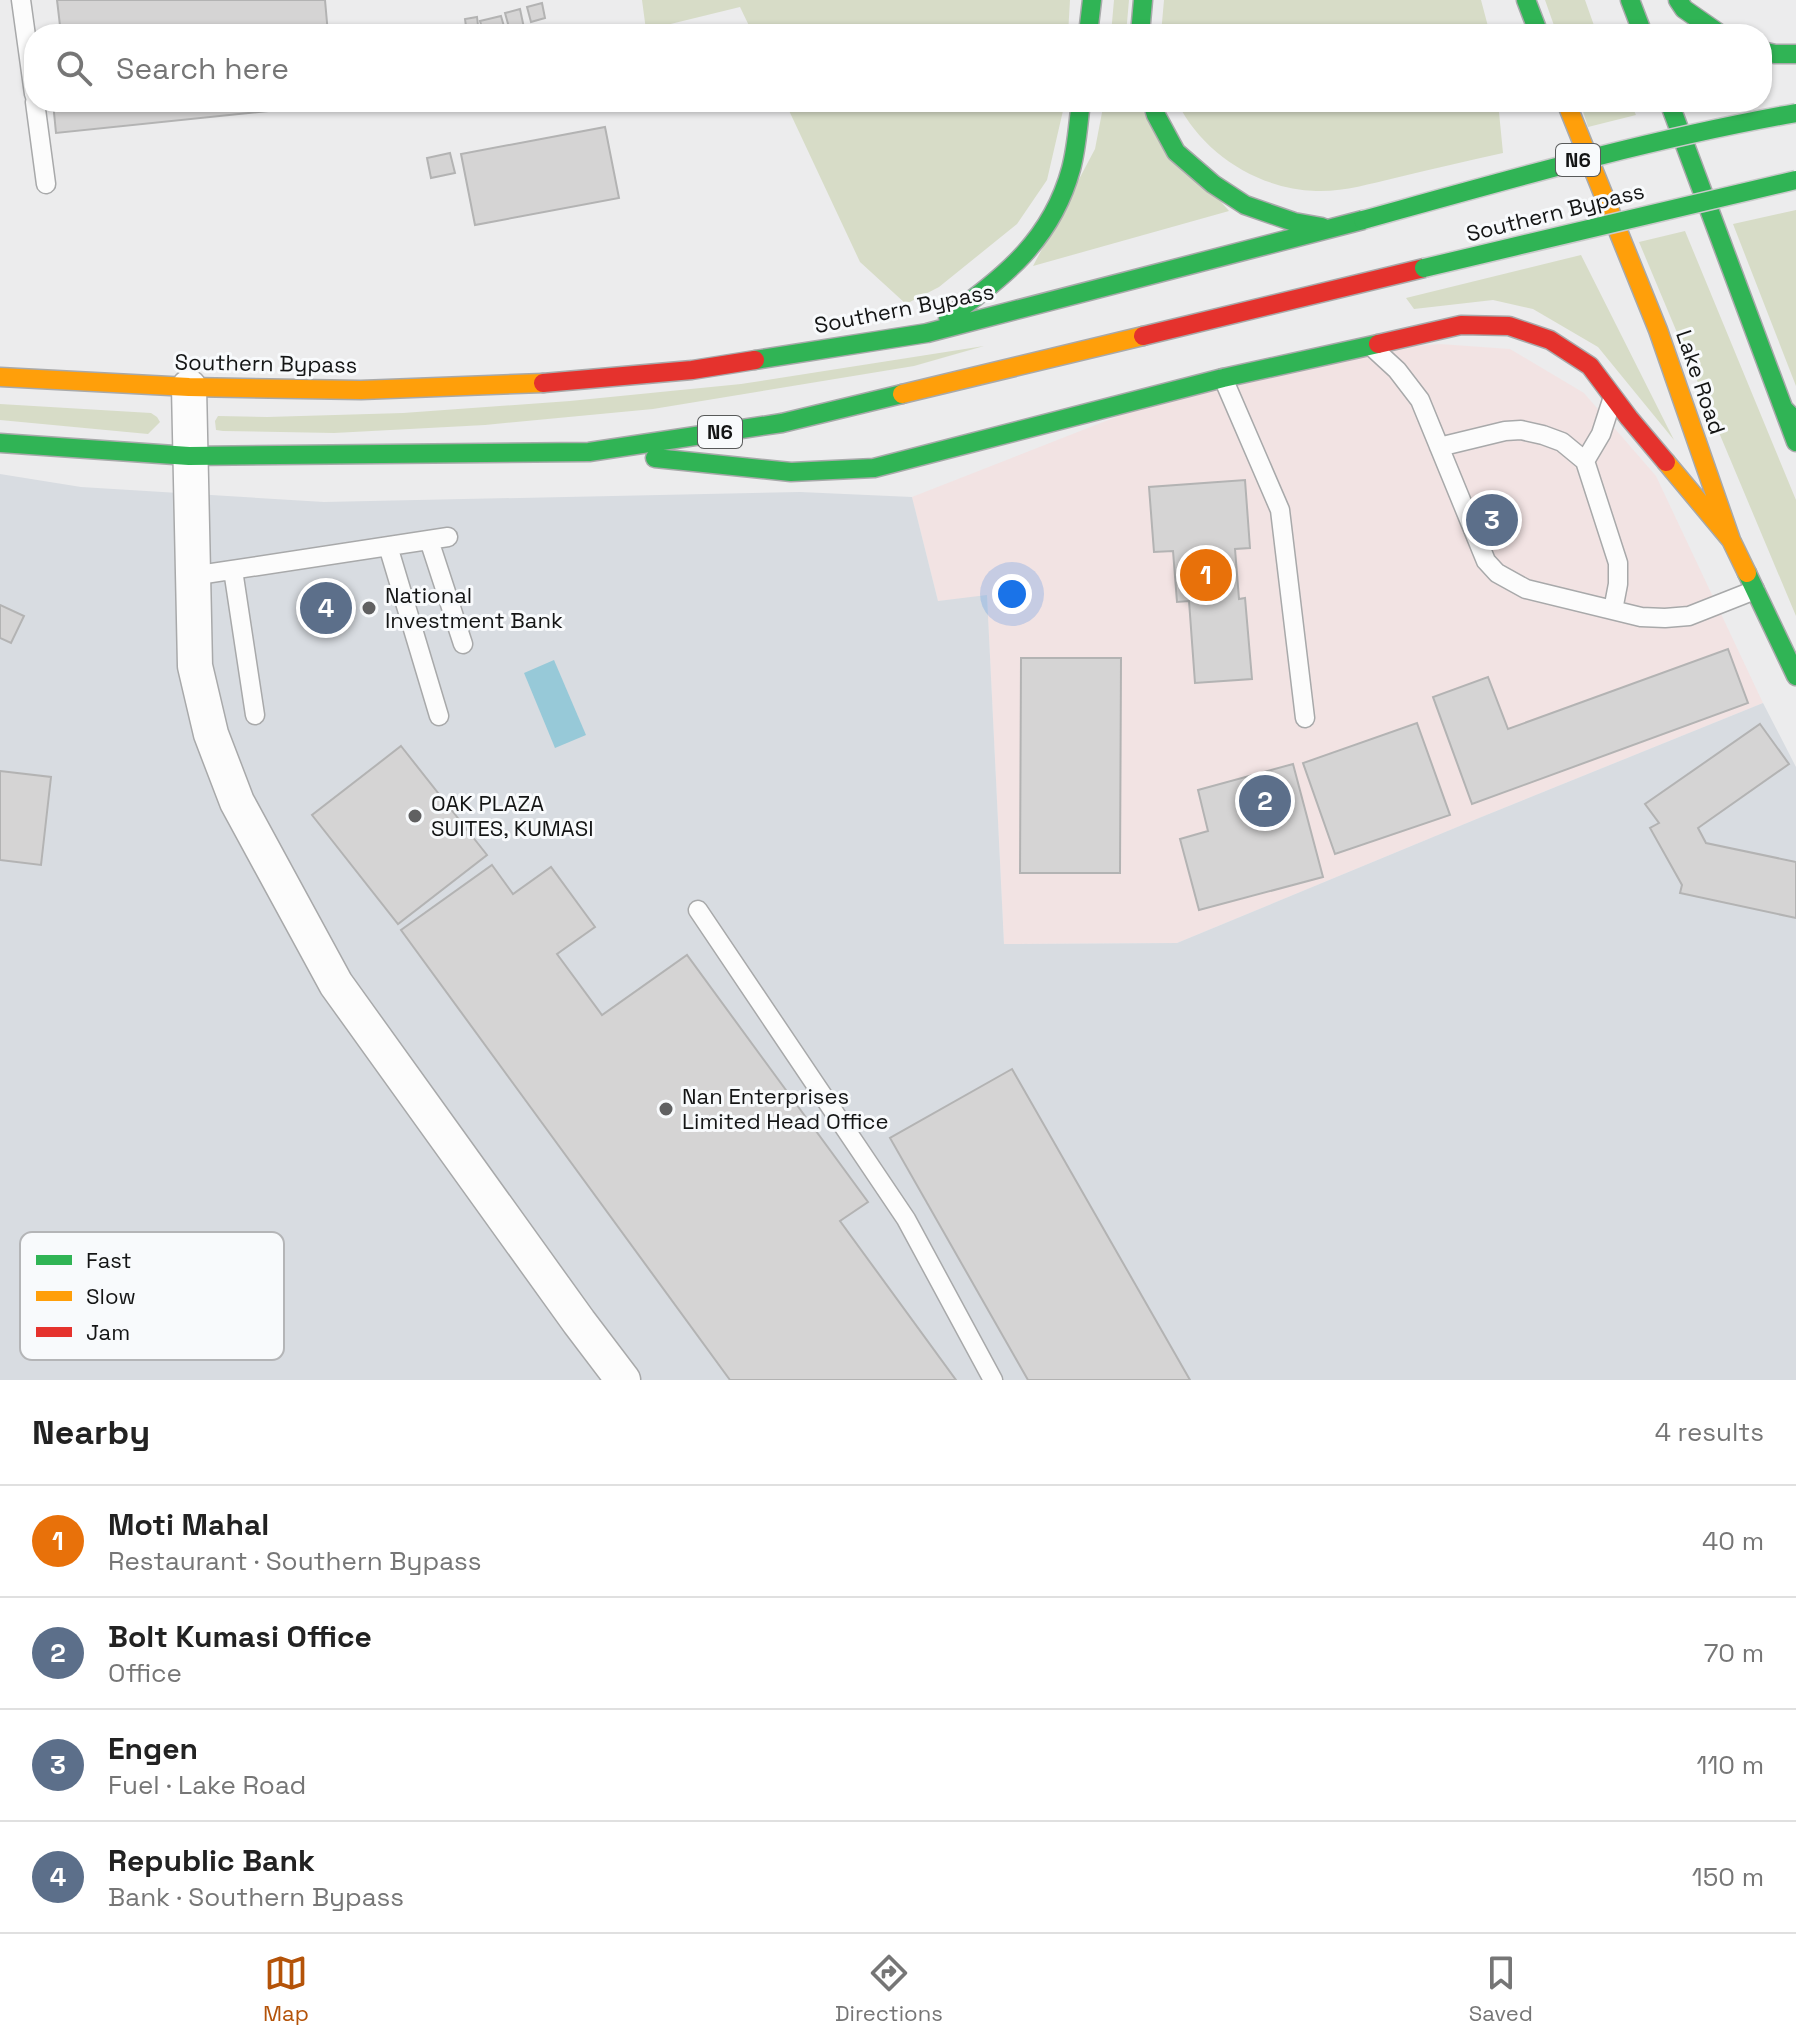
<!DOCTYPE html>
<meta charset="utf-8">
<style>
:root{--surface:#fff;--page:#f2f2f2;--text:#222;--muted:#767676;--line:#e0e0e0;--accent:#b45309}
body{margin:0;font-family:"Space Grotesk",sans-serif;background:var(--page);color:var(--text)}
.you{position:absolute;left:1012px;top:594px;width:28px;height:28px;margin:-20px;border:6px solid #fff;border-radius:50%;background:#1a73e8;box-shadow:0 0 0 12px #1a73e833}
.badge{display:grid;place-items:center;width:52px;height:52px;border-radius:50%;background:var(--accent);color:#fff;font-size:26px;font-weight:700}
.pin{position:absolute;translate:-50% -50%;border:4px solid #fff;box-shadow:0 2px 8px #0006}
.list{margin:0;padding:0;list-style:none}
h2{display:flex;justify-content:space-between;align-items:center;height:104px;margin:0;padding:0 32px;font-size:34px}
h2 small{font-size:26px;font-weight:400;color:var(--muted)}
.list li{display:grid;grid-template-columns:52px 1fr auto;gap:24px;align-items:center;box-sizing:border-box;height:112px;padding:0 32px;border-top:2px solid var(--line)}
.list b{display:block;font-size:30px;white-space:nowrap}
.list p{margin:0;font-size:26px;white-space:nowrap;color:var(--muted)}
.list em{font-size:26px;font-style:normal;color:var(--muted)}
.icon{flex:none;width:44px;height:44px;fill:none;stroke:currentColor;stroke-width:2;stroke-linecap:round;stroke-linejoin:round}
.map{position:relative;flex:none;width:1796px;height:1380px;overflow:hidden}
.search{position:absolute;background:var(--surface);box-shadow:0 2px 6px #0004;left:24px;right:24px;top:24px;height:88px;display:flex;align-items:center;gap:20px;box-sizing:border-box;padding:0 28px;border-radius:32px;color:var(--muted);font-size:30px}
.sheet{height:552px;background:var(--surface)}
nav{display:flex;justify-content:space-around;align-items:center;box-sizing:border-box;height:112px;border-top:2px solid var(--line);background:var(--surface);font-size:22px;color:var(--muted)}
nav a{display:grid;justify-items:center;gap:4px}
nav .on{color:var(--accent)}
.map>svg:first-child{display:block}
</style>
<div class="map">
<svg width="1796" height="1380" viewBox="0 0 1796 1380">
<rect width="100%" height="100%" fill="#ececed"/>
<path fill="#f2e3e3" d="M1440,344L1510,349L1584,393L1656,476L1763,703L1479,818L1177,943L1004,944L987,596L938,601L912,497L1266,358Z"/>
<path fill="#d8dce1" d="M0,474L81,487L324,502L800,492L912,497L938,601L987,595L1004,944L1177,943L1479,818L1763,703L1796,767V1380H0Z"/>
<path fill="#d7dcc7" d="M642,0H1070L1068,34H753L740,7L646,30Z
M1114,0H1129L1126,34H1111Z
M1164,0H1481L1490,34H1161Z
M1545,0H1585L1597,34H1557Z
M785,102H1065L1047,180L1017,224L939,287L906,304L860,262Z
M1104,102H1135L1229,211L1033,266L1095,149Z
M1177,102H1498L1503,153C1467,161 1431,169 1395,178C1369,184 1343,192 1316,191C1258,189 1203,154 1177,102Z
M1580,102H1630L1636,115L1588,127Z
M1796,210V386L1733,224Z
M1685,231L1796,500V616L1639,242Z
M1581,255L1674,440L1598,347L1533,309L1493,300L1414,309L1406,298Z
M984,346L914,366L653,409L485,425L334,433L223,431L216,430L215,421L218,416L267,417L403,413L570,401L741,384Z
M0,404L151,413L157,417L160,422L148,434L0,420Z"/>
<path fill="#97c9d8" d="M554,660L586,735L555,748L524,673Z"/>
<path fill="#d5d4d4" stroke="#b3b3b3" stroke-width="2" d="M57,0H325L328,34H61Z
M542,3L545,18L531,22L527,7Z
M520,9L524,28L510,31L505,13Z
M501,16L505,30L484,34L480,21Z
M477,17L479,34H467L465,19Z
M53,102H336V104L56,133Z
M605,127L619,198L475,225L461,154Z
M450,153L455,173L431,178L427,158Z
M1245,480L1250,548L1235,549L1239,599L1245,598L1252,679L1195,683L1189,601L1177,602L1173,551L1154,552L1149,487Z
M0,605L24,616L11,643L0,638Z
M1728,649L1748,703L1472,804L1433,697L1488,677L1508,729Z
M1021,658H1121L1120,873H1020Z
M1417,723L1450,815L1335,854L1303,763Z
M1760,724L1789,764L1698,828L1706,843L1796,862V918L1680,893L1682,885L1650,828L1659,823L1645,804Z
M401,746L487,855L398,924L312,815Z
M1293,764L1323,877L1199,910L1180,839L1208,831L1198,790Z
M0,771L51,777L41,865L0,860Z
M492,865L513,894L551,867L595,927L557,954L602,1015L687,955L868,1202L840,1221L956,1380H730L401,930Z
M1012,1069L1190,1380H1028L890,1138Z"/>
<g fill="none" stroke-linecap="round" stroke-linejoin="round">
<g stroke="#a8a9aa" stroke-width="21">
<path id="lane" d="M21,0L34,94
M35,102L46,184
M1372,347L1397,370L1420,400L1486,561L1497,573L1526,589L1641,617L1665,618L1689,616L1755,590
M1223,378L1280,510L1305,718
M1439,447L1505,431L1521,430L1543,435L1562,442L1585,461L1618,563V584L1613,610
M1585,461L1601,434L1612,400
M429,540L463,644
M388,546L439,716
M233,570L255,715
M192,576L448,537
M698,910L906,1219L993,1380"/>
</g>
<g stroke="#a8a9aa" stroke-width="37">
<path id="street" d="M189,387L195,666L211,734L237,802L336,984L579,1322L623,1380"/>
</g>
<g stroke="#a8a9aa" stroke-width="21">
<path id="fast" d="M1526,0L1539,34
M1630,0L1643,34
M1678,0L1684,9L1720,34
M1088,34L1092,0
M1140,34L1143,0
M1762,51L1775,54H1796
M1152,102L1156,115L1176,152L1213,184L1245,205L1294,222L1322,227
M1669,102L1796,442
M948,317C1004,278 1052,239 1071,169C1077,147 1078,124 1081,102
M755,360L927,333L1363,220
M1785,410L1796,421
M0,443L189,456L589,452L782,423L902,394
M655,458L791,472L874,468L1223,378L1378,344
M1747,573L1796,676"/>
</g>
<g stroke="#a8a9aa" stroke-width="21">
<path id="slow" d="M1566,102L1658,330L1731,540L1747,573
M0,377L189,387L361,390L543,383
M902,394L1143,336
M1666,462L1731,540"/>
</g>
<g stroke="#a8a9aa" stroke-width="21">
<path id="jam" d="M1143,336L1424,268
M1378,344L1461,325L1509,326L1550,340L1590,366L1629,418L1666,462
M543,383L692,370L755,360"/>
</g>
<use href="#lane" stroke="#fcfcfc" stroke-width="18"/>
<use href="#street" stroke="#fcfcfc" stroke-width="34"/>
<use href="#fast" stroke="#30b455" stroke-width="18"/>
<use href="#slow" stroke="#ff9f0a" stroke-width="18"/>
<use href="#jam" stroke="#e5322d" stroke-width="18"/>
<g stroke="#c9c9ca" stroke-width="21" stroke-linecap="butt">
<path id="fast-bridge" d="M1363,220C1507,180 1649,139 1796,113
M1424,268L1796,180"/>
</g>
<use href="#fast-bridge" stroke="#30b455" stroke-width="18"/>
</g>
<g fill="#606061" stroke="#f8fafc" stroke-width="3">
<circle cx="369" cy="608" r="8"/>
<circle cx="415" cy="816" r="8"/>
<circle cx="666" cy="1109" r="8"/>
</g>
<g text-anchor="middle" stroke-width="6" stroke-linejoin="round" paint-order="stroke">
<g fill="#f8fafc" stroke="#585a5a" stroke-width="2">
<rect x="1556" y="144" width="44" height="32" rx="6"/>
<rect x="698" y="416" width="44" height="32" rx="6"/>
</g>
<g font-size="20" font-weight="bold" fill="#141515">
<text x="1578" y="167">N6</text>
<text x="720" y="439">N6</text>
</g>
<g font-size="22" fill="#141515" stroke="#f8fafc">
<text transform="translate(1555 212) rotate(-14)" y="8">Southern Bypass</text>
<text transform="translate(904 308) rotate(-11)" y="8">Southern Bypass</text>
<text transform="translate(266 363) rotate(1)" y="8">Southern Bypass</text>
<text transform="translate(1701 382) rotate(71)" y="8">Lake Road</text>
</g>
<g font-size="22" fill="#141515" stroke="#f8fafc" text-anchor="start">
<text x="385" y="603">National<tspan x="385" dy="25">Investment Bank</tspan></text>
<text x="431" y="811">OAK PLAZA<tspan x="431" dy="25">SUITES, KUMASI</tspan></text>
<text x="682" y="1104">Nan Enterprises<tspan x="682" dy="25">Limited Head Office</tspan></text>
</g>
</g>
<rect x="20" y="1232" width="264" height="128" rx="12" fill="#f8fafc" stroke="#b4b5b7" stroke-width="2"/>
<rect x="36" y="1255" width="36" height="10" fill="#30b455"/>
<rect x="36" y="1291" width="36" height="10" fill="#ff9f0a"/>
<rect x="36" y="1327" width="36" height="10" fill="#e5322d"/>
<g font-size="22" fill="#141515">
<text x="86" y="1268">Fast</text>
<text x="86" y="1304">Slow</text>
<text x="86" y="1340">Jam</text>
</g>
</svg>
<div class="you"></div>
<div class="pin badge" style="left:1206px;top:575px;background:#e8710a">1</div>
<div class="pin badge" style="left:1265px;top:801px;background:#5c6f8a">2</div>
<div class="pin badge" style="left:1492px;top:520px;background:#5c6f8a">3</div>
<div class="pin badge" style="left:326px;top:608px;background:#5c6f8a">4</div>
<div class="search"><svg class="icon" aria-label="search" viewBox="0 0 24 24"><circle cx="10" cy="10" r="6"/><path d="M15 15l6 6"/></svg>Search here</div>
</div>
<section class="sheet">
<h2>Nearby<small>4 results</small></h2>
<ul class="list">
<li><span class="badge" style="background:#e8710a">1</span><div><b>Moti Mahal</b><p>Restaurant · Southern Bypass</p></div><em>40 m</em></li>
<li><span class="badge" style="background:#5c6f8a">2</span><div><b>Bolt Kumasi Office</b><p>Office</p></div><em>70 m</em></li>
<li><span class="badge" style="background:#5c6f8a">3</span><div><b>Engen</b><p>Fuel · Lake Road</p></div><em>110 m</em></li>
<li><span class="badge" style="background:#5c6f8a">4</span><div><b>Republic Bank</b><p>Bank · Southern Bypass</p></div><em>150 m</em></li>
</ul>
</section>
<nav>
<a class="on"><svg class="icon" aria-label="map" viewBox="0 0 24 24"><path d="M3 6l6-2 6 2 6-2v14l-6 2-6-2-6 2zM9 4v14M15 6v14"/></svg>Map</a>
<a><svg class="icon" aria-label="directions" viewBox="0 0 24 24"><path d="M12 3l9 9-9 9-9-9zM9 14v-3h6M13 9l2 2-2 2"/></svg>Directions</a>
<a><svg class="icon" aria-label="saved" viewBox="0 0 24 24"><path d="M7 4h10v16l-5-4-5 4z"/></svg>Saved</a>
</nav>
